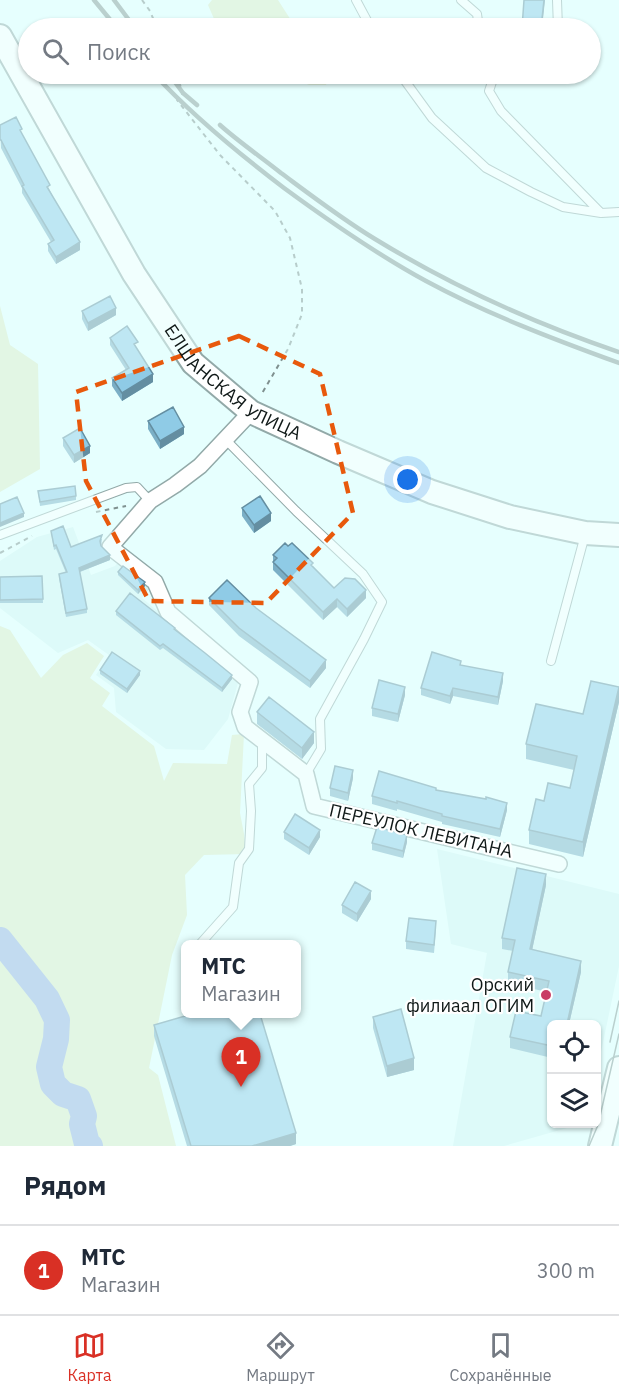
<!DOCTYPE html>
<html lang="ru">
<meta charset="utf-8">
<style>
:root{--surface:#fff;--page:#f6f6f7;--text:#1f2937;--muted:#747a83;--line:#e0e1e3;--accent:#d93025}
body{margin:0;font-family:"IBM Plex Sans",sans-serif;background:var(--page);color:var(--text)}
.controls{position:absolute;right:18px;bottom:18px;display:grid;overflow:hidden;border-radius:9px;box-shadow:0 2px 4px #0004}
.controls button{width:54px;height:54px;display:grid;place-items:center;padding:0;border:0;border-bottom:2px solid var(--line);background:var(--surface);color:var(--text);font:30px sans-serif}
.you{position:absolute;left:408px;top:480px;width:21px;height:21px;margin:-15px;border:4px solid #fff;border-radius:50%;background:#1a73e8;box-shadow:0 0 0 9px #1a73e833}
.badge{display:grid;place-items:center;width:39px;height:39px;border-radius:50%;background:var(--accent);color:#fff;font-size:20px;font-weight:700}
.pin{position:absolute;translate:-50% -50px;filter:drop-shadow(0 2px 3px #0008)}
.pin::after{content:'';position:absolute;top:32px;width:21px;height:18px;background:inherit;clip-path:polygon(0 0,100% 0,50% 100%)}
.popup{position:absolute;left:181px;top:940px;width:120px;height:78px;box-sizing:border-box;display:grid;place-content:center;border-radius:9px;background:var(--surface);filter:drop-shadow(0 2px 4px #0005);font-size:20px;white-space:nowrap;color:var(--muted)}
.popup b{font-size:22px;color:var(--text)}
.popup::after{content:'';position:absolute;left:50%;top:100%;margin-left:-12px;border:12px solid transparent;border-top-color:var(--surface)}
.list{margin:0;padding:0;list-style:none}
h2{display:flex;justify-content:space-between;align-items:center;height:78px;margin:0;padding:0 24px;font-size:26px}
h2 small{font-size:20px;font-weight:400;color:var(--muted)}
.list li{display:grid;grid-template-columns:39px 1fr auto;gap:18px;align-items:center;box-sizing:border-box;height:90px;padding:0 24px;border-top:2px solid var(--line)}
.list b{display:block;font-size:22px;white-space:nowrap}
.list p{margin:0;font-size:20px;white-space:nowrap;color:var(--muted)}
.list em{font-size:20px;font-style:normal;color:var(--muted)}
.icon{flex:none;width:33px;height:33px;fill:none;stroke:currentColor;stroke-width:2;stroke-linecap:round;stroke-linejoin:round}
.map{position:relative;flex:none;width:619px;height:1146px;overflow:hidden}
.search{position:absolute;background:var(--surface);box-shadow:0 2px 4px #0004;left:18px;right:18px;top:18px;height:66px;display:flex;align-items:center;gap:15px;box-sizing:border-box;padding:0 21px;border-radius:33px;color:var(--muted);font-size:22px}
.sheet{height:168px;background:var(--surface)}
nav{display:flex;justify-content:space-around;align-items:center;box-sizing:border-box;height:84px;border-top:2px solid var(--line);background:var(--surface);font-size:16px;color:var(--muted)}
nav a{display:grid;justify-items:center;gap:3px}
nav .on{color:var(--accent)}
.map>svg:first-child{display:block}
</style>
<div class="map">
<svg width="619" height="1146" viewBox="0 0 619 1146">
<rect width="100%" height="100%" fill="#e6fffe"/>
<path fill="#d2f4f3" d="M73,527L91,575L115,566L123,557L153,584L142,598L239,679L228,719L204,750L166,749L116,712L114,688L96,675L109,655L88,640L58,653L0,608V561L37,537Z
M437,849L619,894V966L597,1071L596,1024H552V1124H581L504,1146H453L487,953L451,944Z"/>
<path fill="#ddeac6" d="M212,0H278L296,28H226L215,21L208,5Z
M286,74H329L326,85H309Z
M0,306L10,345L38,364L40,469L0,492Z
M0,626L10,630L41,678L63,655L87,643L104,656L90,678L110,693L102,706L154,746L164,781L173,763L227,764L232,735L244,734L240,813L244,834L246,854L204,855L185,875L187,915L172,955L149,1068L158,1075L176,1146H0Z"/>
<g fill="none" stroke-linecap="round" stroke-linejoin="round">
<path stroke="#97b0df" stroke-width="26" d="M0,940L47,999L57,1020L56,1039L49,1067L53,1084L63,1094L78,1099L84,1116L82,1124L87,1144L90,1146"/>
<g stroke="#92a9a8" stroke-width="10">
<path id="lane" d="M356,0L371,28
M461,0L477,14L479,28
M557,0L558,28
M400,74L432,118L486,168L531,192L563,207L601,213L619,212
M542,74L527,79L504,77L493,79L489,91L501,111L601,213
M226,440L296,511L363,574L382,602L364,639L320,719L321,749L306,774
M0,535L126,488L137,487L150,501
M551,661L585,535
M200,944L233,907L239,863L249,849L251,811L249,784L262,768V741"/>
</g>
<g stroke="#92a9a8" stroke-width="18">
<path id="street" d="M251,412L200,466L175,485L150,501L110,547L155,582L168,612L250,682L240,712L245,727L306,774L314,806L559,864"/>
</g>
<g stroke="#92a9a8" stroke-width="26">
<g id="primary">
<path id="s1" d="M0,36L134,274L193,363L251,412L338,452L432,492L510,517L585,533L619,535"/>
<path d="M600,1146L619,1068"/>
</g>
</g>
<path stroke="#7f908f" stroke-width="2" stroke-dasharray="4.5 4.5" stroke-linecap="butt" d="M142,0L150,11L157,28
M176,74L183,93L177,100L220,155L275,211L290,238L302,289V314L288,349L261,395
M96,512L126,506
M0,553L32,536"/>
<use href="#lane" stroke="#fff" stroke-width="8"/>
<use href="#street" stroke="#fff" stroke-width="15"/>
<use href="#primary" stroke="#fff" stroke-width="22"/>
<path stroke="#859796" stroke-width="1.5" d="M610,1042L619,1001
M589,1146L598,1125L619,1034"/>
<path stroke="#859796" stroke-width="4.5" d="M94,0L117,28
M114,0L135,28
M154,74C193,116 238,153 284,188C329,221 376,254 426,281C487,314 553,339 619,363
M169,74L183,93L197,105
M220,125C239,142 261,157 281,173C312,196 342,219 375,239C452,286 533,323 619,352"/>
</g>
<path fill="#7bafc6" d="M0,125L22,135L80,250L56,264L48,251V244L51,242L22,193V188L1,148Z
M82,311L116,315L88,331L82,319Z
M110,338L138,350L153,382L122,401L112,386V378L126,370L110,345Z
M148,421L184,434L160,449L148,429Z
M63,438L90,453L74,463L63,446Z
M38,491L76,496V500L40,506Z
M242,508L271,521L254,533L242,516Z
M51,531L71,547L102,539L101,546L110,560L80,572L87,609V613L66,617L59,578V574L66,573L56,549L54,550Z
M273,555L313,566L334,588L366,598L347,617L337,607L323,620L273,570Z
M118,572L145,586L138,594L118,575Z
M42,576L43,603H0V577Z
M209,598L256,608L326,668L310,688L239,636L209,605Z
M116,611L175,630L232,679L222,692L163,648L160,650L116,615Z
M461,665L503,681L498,705L453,696L450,704L421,695V688Z
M100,670L140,675L127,693L100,674Z
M619,687V702L583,857L529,844V830L544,801L570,788L574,770L526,759V744L583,714Z
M405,695L398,722L372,716V708Z
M257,712L314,743L302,759L257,724Z
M353,778L348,801L330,796V788Z
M436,790L507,810L500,837L442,824V822L397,809V811L372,804V796Z
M284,832L320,837L309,855L284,839Z
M407,842L403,858L372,850V843Z
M546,885L532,950L581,972L569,1024H552V1058L510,1048V1037L541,1016L547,992L508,983V972L513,951L502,949V938Z
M371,899L357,922L342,913V905Z
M436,929L434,953L406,949V941Z
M373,1017L414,1070L387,1077L373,1028Z
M154,1025L296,1144L290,1146H187L154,1036Z"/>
<path fill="#648ea1" d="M544,0H545L542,28H541Z
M80,242V250L56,264V257Z
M116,308V315L88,331V323Z
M153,374V382L122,401V393Z
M184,427V434L160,449V441Z
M90,446V453L74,463V455Z
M24,513V517L0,527V523Z
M271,513V521L254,533V525Z
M110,555V560L79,572V568Z
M145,582V586L138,594V590Z
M366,590V598L347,617V609Z
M337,599V607L323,620V612Z
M326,660V668L310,688V681Z
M140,671V675L127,693V689Z
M503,673V681L498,705V697Z
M232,675V679L222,692V688Z
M405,687V695L398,722V714Z
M619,687V702L583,857V842Z
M453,688V696L450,704V696Z
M314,732V743L302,759V748Z
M353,770V778L348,801V793Z
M507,803V810L500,837V829Z
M320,830V837L309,855V848Z
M407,835V842L403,858V851Z
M546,874V885L530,960V949Z
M371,891V899L357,922V914Z
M581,961V972L569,1024H567Z
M414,1058V1070L387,1077V1066Z
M296,1133V1144L290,1146H252Z"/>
<path fill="#8fcbe6" stroke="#648ea1" stroke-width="1.5" d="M524,0H544L541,28H522Z
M16,117L22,129L20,130L50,185L47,187L80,242L56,257L48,244L54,240L22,186L24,185L1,140H0V125Z
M110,296L116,308L88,323L82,311Z
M127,326L138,342L134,344L153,374L122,393L112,378L129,368L110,338Z
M173,407L184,427L160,441L148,421Z
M80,428L90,446L74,455L63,438Z
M75,486L76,496L40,502L38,491Z
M260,496L271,513L254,525L242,508Z
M17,497L24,513L0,523V504Z
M63,526L71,547L102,535L100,541L101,546L110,555L79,568L87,609L66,613L59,574L67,572L56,545L54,546L51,531Z
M285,543L288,546L292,543L313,563L311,565L334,588L345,578L355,579L366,590L347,609L337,599L323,612L273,562L277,558L273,555Z
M123,566L145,582L138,590L118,572Z
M42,576L43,599L0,600V577Z
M227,580L256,608L326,660L310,681L239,628L209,598Z
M130,593L175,628L174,629L205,653L232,675L222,688L163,644L160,646L116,611Z
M112,652L140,671L127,689L100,670Z
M432,652L461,661L460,665L503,673L498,697L453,688L450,696L421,688Z
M379,680L405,687L398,714L372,708Z
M591,681L619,687L583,842L529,830L536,799L544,801L548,783L570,788L577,756L526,744L536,704L583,714Z
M269,697L314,732L302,748L257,712Z
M335,766L353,770L348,793L330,788Z
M379,771L436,788V790L486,799V797L507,803L500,829L442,816V814L397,801V803L372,796Z
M295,814L320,830L309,848L284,832Z
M377,827L407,835L403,851L372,843Z
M517,868L546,874L530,949L581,961L567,1024H552V1046L510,1037L516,1011L541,1016L549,981L508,972L515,940L502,938Z
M355,882L371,891L357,914L342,905Z
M409,918L436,921L434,945L406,941Z
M401,1009L414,1058L387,1066L373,1017Z
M192,1014H260L296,1133L252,1146H191L154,1025Z"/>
<path d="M0 0H619V1146H0ZM239,336L320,374L353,513L266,603L149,601L86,481L76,392Z" fill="#e6fffe" fill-opacity=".55" fill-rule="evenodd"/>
<path fill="none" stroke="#e8590c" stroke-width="4.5" stroke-dasharray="12 8" stroke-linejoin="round" d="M239,336L320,374L353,513L266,603L149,601L86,481L76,392Z"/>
<circle fill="#c93b64" stroke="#fff" stroke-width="2" cx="546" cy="995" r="6"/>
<g text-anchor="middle" stroke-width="4.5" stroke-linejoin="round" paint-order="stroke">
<g font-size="18" fill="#0f1817" stroke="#fff">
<text dy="6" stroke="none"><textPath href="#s1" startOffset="423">ЕЛШАНСКАЯ УЛИЦА</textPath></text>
<text transform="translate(421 831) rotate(13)" y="6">ПЕРЕУЛОК ЛЕВИТАНА</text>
</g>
<g font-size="18" fill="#0f1817" stroke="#fff" text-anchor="end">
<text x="534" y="991">Орский<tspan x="534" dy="21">филиаал ОГИМ</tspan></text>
</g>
</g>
</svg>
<div class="controls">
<button><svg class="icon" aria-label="locate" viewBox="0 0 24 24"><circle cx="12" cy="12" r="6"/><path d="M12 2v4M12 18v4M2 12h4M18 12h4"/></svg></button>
<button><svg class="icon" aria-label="layers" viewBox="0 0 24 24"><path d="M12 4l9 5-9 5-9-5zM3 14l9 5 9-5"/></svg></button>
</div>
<div class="you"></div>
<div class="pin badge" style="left:241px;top:1087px">1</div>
<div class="popup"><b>МТС</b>Магазин</div>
<div class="search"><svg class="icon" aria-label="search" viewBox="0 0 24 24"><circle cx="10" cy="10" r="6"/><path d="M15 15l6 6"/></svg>Поиск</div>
</div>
<section class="sheet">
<h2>Рядом<small></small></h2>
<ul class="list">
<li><span class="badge">1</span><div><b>МТС</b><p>Магазин</p></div><em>300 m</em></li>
</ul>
</section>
<nav>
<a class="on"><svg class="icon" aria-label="map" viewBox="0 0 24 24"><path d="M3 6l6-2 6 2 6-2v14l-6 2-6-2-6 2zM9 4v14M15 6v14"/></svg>Карта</a>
<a><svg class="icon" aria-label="directions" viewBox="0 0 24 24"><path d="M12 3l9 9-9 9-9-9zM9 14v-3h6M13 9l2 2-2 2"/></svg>Маршрут</a>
<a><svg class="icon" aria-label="saved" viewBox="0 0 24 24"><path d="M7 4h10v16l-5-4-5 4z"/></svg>Сохранённые</a>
</nav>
